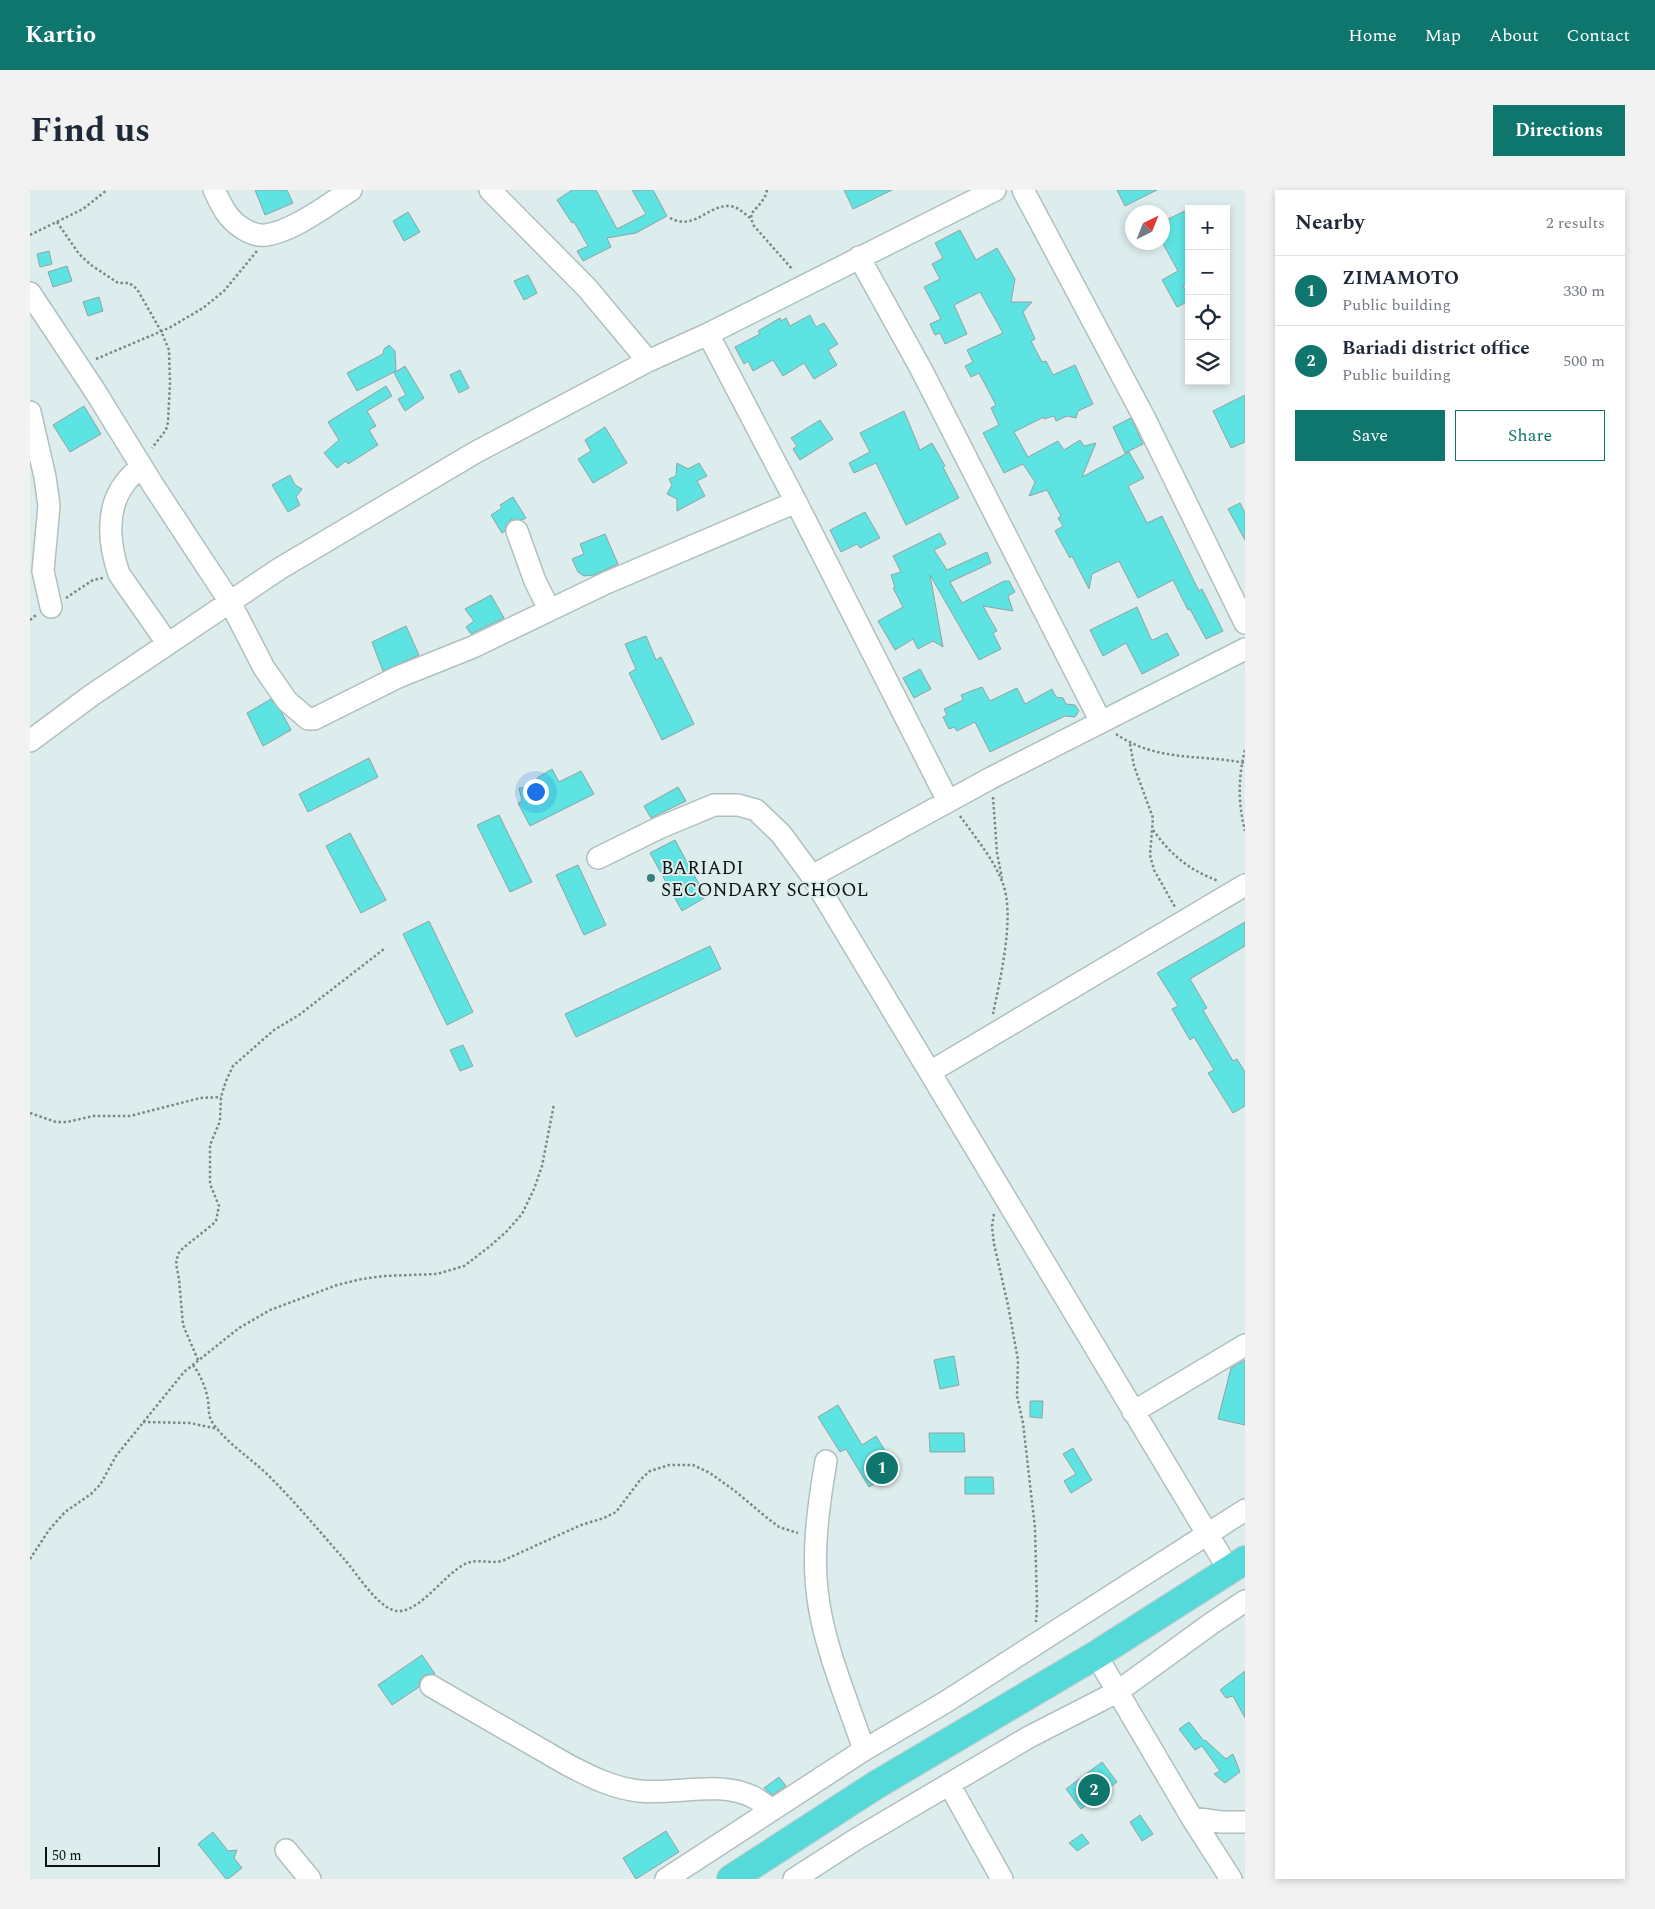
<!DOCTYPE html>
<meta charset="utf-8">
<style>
:root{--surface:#fff;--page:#f2f2f3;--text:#1f2937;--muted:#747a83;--line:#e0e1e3;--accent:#0f766e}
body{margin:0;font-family:Spectral,serif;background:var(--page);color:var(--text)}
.controls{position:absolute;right:15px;top:15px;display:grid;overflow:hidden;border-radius:0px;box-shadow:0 2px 8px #0003}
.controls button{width:45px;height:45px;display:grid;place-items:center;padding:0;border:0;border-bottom:1px solid var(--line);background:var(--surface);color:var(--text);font:25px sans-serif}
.compass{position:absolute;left:1095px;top:15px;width:45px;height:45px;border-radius:50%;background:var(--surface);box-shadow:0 2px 8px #0003;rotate:43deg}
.scale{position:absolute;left:15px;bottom:12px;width:115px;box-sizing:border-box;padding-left:5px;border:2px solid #0d1313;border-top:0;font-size:14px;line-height:18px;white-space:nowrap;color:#0d1313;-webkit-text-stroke:4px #ddeded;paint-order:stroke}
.you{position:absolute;left:505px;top:601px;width:18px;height:18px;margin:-12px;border:4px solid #fff;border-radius:50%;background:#1a73e8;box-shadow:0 0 0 8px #1a73e833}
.badge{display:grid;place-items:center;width:32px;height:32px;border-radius:50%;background:var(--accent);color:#fff;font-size:16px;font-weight:700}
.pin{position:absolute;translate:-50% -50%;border:2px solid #fff;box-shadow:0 1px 5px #0006}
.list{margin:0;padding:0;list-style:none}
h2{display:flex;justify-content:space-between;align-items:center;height:65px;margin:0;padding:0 20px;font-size:21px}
h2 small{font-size:16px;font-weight:400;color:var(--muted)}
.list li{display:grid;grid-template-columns:32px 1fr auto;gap:15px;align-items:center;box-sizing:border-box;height:70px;padding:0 20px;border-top:1px solid var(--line)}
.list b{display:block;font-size:19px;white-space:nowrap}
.list p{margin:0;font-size:16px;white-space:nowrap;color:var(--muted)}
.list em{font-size:16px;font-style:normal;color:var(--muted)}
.actions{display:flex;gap:10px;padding:15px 20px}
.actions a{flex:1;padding:11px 0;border:1px solid var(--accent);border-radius:0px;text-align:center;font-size:18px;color:var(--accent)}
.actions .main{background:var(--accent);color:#fff}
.icon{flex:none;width:28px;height:28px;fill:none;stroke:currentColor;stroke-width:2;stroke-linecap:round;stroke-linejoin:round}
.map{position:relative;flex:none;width:1215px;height:1689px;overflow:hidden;border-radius:0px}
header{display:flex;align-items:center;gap:30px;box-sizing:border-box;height:70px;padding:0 25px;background:var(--accent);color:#fff}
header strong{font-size:24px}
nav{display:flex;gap:28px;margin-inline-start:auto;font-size:18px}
.intro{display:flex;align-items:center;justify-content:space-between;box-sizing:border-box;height:120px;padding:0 30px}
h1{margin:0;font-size:35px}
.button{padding:12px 22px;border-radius:0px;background:var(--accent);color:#fff;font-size:18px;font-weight:700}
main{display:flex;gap:30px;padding:0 30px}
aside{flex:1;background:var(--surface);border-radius:0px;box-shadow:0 2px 8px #0003}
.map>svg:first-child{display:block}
</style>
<header>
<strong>Kartio</strong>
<nav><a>Home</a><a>Map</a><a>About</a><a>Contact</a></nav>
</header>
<div class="intro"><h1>Find us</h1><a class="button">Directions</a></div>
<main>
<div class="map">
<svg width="1215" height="1689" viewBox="0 0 1215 1689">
<rect width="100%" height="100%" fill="#ddeded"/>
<path fill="#5de3e2" stroke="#93a2a2" d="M225,0H257L263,13L235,25Z
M542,0H566L587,39L616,24L602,0H623L637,26L606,43L577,48L581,57L553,71L547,61L558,56L544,32L542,33L527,10Z
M814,0H862L823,19Z
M1087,0H1127L1095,16Z
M1159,19V102L1155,95L1153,96L1159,106V111L1147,117L1132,90L1148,81L1132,52V32Z
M378,22L390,42L374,51L363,31Z
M930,40L946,70L967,58L985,89L981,112H1002L993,122L1005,149L1001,151L1012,172L1016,171L1023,185L1045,175L1063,214L1048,221L1046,228L1037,226L1026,231L1024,226L1014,229V227L984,242L998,267L1028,251L1034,260L1050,250L1054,256L1066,253L1052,287L1099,262L1114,288L1098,296L1117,333L1132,326L1163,389L1169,401L1172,399L1193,441L1176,449L1160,419L1158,420L1143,390L1108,408L1089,371L1062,384L1059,399L1042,366L1040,368L1025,341L1033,336L1028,328L1031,326L1017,300L999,306L1005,292L993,274L974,283L953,243L969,235L961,218L966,215L949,183L941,187L935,176L943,172L937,160L973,143L950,102L924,115L937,144L915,154L910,143L905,145L900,134L911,129L894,97L910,89L902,74L913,68L905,53Z
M19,61L22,74L10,77L7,64Z
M37,76L42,91L23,97L18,82Z
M498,85L507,103L494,110L484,91Z
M69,107L73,121L58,126L53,112Z
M780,125L786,137L794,133L808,154L798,160L807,175L784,189L774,173L753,186L743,170L723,181L718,171L714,174L705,157L730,144L728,141L750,128L751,131L756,128L760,136Z
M359,155L365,161L366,181L327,201L317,183L353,164L354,159Z
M375,176L394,208L375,221L368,209L376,205L364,183Z
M430,180L439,198L429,203L420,185Z
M356,196L362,206L337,221L346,236L339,240L348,255L318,274L316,271L307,278L294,263L309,250L298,232Z
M1215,205V252L1201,258L1183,221Z
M54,216L71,244L40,262L23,235Z
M874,221L890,260L902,253L915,276L913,277L929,308L876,335L846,273L824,283L819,273L840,262L830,243Z
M1101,228L1113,254L1095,263L1083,237Z
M790,230L803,249L770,270L763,259L767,256L761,248Z
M575,237L597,273L563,293L548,269L561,261L555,250Z
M647,273L658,279L669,273L677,286L667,291L675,306L647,321V309L637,304L642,295L639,289L646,286Z
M260,285L265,295L272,299L266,307L270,315L258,322L242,295Z
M483,307L496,328L492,330L482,329L477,333L475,341L472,343L461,325L472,318L470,315Z
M1210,313L1215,323V350L1198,319Z
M835,322L850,348L830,358L827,354L811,362L800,340Z
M910,343L916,354L904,360L917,380L957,362L961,373L920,392L932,413L974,391H979L985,402L978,406L983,421L953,416L967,441L963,443L971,459L949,470L900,385L913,457L903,451L888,459L883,449L865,460L848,431L873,417L863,398L865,397L861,385L871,382L863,366Z
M575,344L588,374L564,385L554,386L548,382L542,369L554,364L550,354Z
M461,405L474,428L441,444L436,437L444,431L435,419Z
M1107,417L1121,449L1123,450L1137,443L1149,465L1112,484L1096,453L1073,466L1060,440Z
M376,436L389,465L353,481L342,452Z
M616,446L626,470L631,467L664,534L632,550L599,483L606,479L595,454Z
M890,479L901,499L884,508L873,488Z
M952,497L960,511L987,498L995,514L1022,499L1026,507L1033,508L1036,514L1045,515L1049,521L1045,527L1035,526L960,562L945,532L927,541L924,537L919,539L913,527L917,525L914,519L933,510L931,505Z
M241,509L252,523L261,540L233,556L217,523Z
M339,568L348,587L278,622L269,604Z
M522,579L529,592L551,581L564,604L500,636L488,613L492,611L489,598L511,595L507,588Z
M648,597L656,611L621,628L614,616Z
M469,625L502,692L480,702L447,635Z
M320,643L356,710L331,723L296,656Z
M645,650L676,707L652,721L620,663Z
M548,675L576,735L554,745L526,685Z
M399,731L443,822L417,835L373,744Z
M1215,732V756L1160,789L1177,818L1173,820L1203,871L1207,869L1215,882V916L1203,923L1178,883L1184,880L1164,847L1160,850L1142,819L1148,816L1127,783Z
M680,756L691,779L546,847L535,824Z
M433,855L443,876L430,881L420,860Z
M924,1166L929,1195L910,1199L904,1170Z
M1215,1170V1235L1188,1229L1201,1178Z
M1000,1211H1013L1012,1228L1000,1227Z
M808,1215L832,1255L846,1246L867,1280L839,1297L816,1259L810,1262L788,1227Z
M899,1243H934L935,1262H900Z
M1043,1258L1062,1290L1041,1303L1034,1291L1046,1284L1033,1264Z
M935,1287H963L964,1304H935Z
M392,1465L405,1484L394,1485L390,1490L389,1497L362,1515L348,1495Z
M1215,1481V1528L1203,1506L1196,1508L1190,1500Z
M1159,1532L1174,1551L1175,1550L1196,1569L1203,1564L1210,1582L1195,1593L1184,1584L1190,1581L1172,1556L1165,1560L1149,1539Z
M1072,1572L1087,1592L1051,1619L1036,1599Z
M749,1587L756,1596L742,1605L734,1598Z
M1110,1625L1123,1644L1112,1651L1100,1632Z
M636,1641L649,1662L606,1689L593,1668Z
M183,1642L198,1661L207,1660L204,1668L212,1678L198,1689H196L168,1654Z
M1052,1644L1059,1653L1047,1661L1039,1653Z"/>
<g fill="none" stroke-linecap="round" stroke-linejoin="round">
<g stroke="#b0c0bf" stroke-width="24">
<path id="minor" d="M184,0C188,8 192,17 197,24C205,35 222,47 236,45C264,41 297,15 321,0
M460,0L557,98L618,171
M993,0L1115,229L1215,433
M829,67L891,179L1071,532
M0,103L65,201L123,295L200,412L234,478L257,511L278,529H284L368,487L443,457L576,393L766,312
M678,144L766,312L918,611
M0,222L15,287L19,316L13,381L21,417
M111,276C106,282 99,287 95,293C75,319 79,355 89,384L138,454
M487,341L505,391L519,419
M0,551L62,505L249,379L446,262L618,171L678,144L965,0
M568,668L629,638L684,615H708L726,620L751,644L782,686L1199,1380
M782,686L961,588L1215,459
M900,882L1215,695
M1103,1222L1215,1155
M796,1271C788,1318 781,1367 789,1415C797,1464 818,1512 834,1560
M1066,1465L1162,1628L1201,1689
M401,1496L538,1575C561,1587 583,1598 609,1601C646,1605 689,1590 723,1607C730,1610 736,1616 742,1620
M919,1594L972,1689
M1162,1628L1191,1632H1215
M256,1660L280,1689
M636,1689L834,1560L914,1513L1215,1320
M764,1689L828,1648L999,1547L1087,1502L1182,1433L1215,1411"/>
</g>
<g stroke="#cacbcb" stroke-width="30">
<path id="highway" d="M701,1689L846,1595L1066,1465L1215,1370"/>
</g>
<path stroke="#7b8787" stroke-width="2.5" stroke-dasharray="2.5 2.5" stroke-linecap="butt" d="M737,0C736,4 735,8 732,11C725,22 717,21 724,36L763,80
M640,28C666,41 676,15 700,16C708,17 714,23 720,28
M27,32L49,64L61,75L88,93H99L107,99L131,141L139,160L140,193L138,232L136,240L122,258
M0,45L53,19L77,0
M66,169L139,138L173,118L194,101L227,61
M36,408L63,390L73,388
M0,430L6,425
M1086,544C1127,572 1169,564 1215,573
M1100,554L1104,576L1123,628L1120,665L1124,680L1145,717
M1215,560C1208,587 1208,614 1215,641
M963,607L967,663L972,688
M930,626C945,647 962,667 972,691C986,725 970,789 963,824
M1123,640C1142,666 1158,679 1188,691
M0,923L26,932H37L63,926H100L170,908L191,907
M964,1024L962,1036L964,1054L978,1115L988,1170L987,1206L993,1233L1005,1338L1007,1416L1006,1432
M168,1170L153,1135L149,1089L146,1074L148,1064L153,1058L182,1035L186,1031L189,1016L180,994V955L190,931L191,907L196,891L203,876L244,840L269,825L354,759
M163,1175C170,1184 176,1198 178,1210C179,1217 178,1225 182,1232C197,1254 221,1268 240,1287C266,1313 290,1342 314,1369C327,1383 351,1424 371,1421C393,1418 415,1384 435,1374C447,1368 459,1374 472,1371L551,1335L574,1328L586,1322L610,1290L620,1281L639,1275H663L680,1283L705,1301L736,1327L749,1337L768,1343
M113,1232L160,1233L188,1239
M0,1369L19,1340L35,1322L61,1304L70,1295L86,1266L154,1182L209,1138L240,1120L307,1095L332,1089L354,1086L407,1084L434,1076L459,1057L476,1042L492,1024L504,999L512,976L524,914"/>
<use href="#minor" stroke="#fff" stroke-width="21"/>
<use href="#highway" stroke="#55dad9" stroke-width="28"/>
</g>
<circle fill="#367f7e" stroke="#ddeded" stroke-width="2" cx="621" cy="688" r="5"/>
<g text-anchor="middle" stroke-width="4" stroke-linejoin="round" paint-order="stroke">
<g font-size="19" fill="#0d1313" stroke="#ddeded" text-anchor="start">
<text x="631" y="684">BARIADI<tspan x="631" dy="22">SECONDARY SCHOOL</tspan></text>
</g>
</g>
</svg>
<div class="controls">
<button>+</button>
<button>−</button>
<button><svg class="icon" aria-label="locate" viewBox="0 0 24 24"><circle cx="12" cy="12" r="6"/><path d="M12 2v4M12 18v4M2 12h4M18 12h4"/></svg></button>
<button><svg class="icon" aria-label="layers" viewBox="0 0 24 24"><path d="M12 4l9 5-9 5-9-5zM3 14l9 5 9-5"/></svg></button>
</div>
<svg class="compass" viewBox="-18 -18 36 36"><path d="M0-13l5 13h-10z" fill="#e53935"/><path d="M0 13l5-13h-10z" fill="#747a83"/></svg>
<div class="scale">50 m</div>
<div class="you"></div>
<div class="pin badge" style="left:852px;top:1278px">1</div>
<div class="pin badge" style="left:1064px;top:1600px">2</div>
</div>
<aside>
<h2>Nearby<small>2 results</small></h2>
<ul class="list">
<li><span class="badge">1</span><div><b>ZIMAMOTO</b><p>Public building</p></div><em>330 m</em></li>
<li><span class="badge">2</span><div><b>Bariadi district office</b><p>Public building</p></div><em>500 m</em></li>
</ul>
<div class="actions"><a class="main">Save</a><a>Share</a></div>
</aside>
</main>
